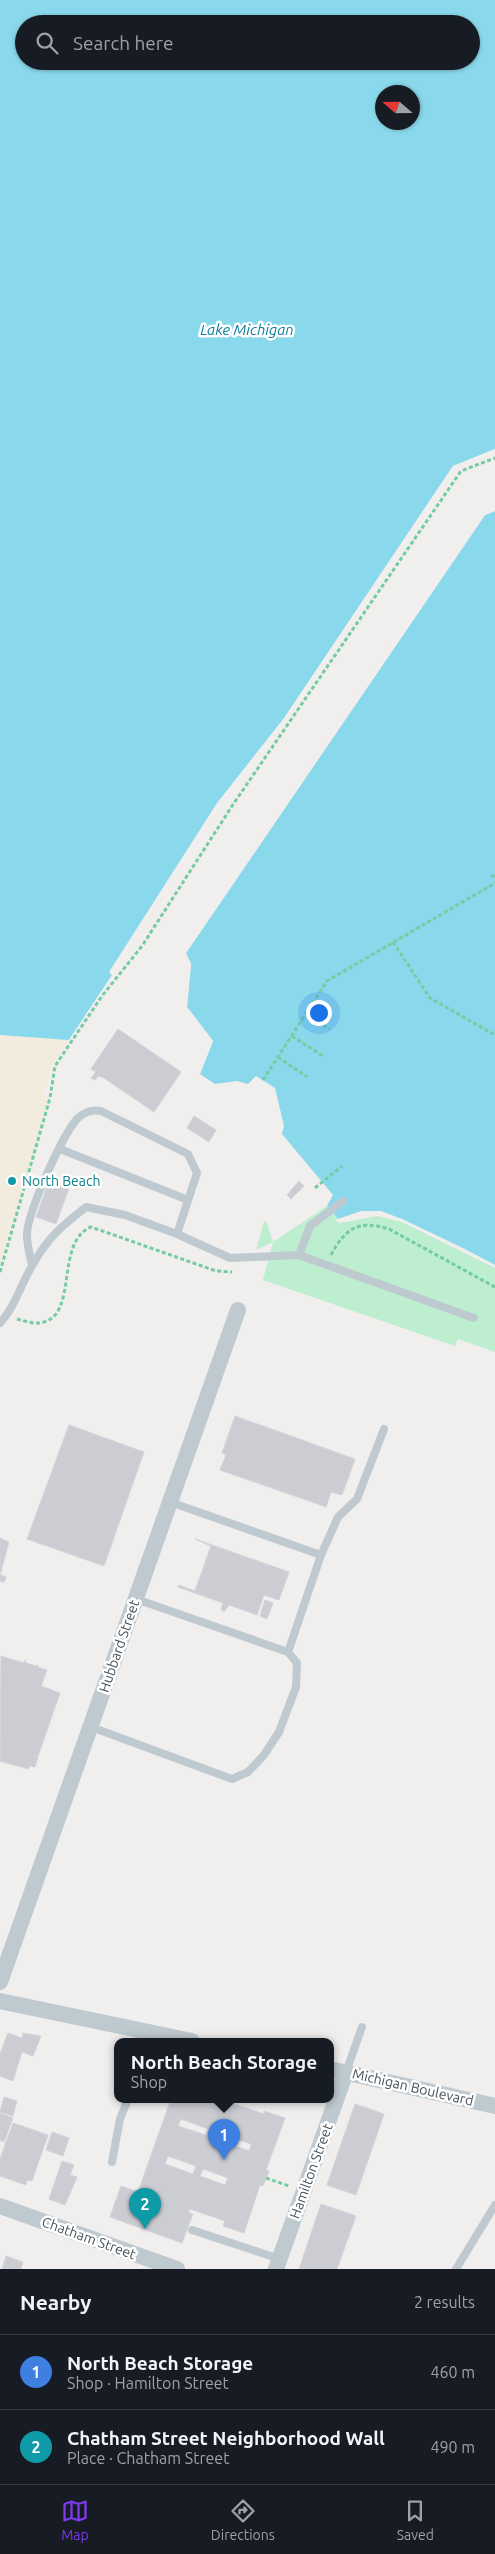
<!DOCTYPE html>
<meta charset="utf-8">
<style>
:root{--surface:#171b24;--page:#242831;--text:#f1f3f6;--muted:#9ea1a6;--line:#363941;--accent:#7c3aed}
body{margin:0;font-family:Ubuntu,sans-serif;background:var(--page);color:var(--text)}
.compass{position:absolute;left:375px;top:85px;width:45px;height:45px;border-radius:50%;background:var(--surface);box-shadow:0 1px 4px #0004;rotate:290deg}
.you{position:absolute;left:318px;top:1012px;width:18px;height:18px;margin:-12px;border:4px solid #fff;border-radius:50%;background:#1a73e8;box-shadow:0 0 0 8px #1a73e833}
.badge{display:grid;place-items:center;width:32px;height:32px;border-radius:50%;background:var(--accent);color:#fff;font-size:16px;font-weight:700}
.pin{position:absolute;translate:-50% -41px;filter:drop-shadow(0 1px 2px #0008)}
.pin::after{content:'';position:absolute;top:26px;width:18px;height:15px;background:inherit;clip-path:polygon(0 0,100% 0,50% 100%)}
.popup{position:absolute;left:114px;top:2038px;width:220px;height:65px;box-sizing:border-box;display:grid;place-content:center;border-radius:10px;background:var(--surface);filter:drop-shadow(0 1px 4px #0005);font-size:16px;white-space:nowrap;color:var(--muted)}
.popup b{font-size:19px;color:var(--text)}
.popup::after{content:'';position:absolute;left:50%;top:100%;margin-left:-10px;border:10px solid transparent;border-top-color:var(--surface)}
.list{margin:0;padding:0;list-style:none}
h2{display:flex;justify-content:space-between;align-items:center;height:65px;margin:0;padding:0 20px;font-size:21px}
h2 small{font-size:16px;font-weight:400;color:var(--muted)}
.list li{display:grid;grid-template-columns:32px 1fr auto;gap:15px;align-items:center;box-sizing:border-box;height:75px;padding:0 20px;border-top:1px solid var(--line)}
.list b{display:block;font-size:19px;white-space:nowrap}
.list p{margin:0;font-size:16px;white-space:nowrap;color:var(--muted)}
.list em{font-size:16px;font-style:normal;color:var(--muted)}
.icon{flex:none;width:28px;height:28px;fill:none;stroke:currentColor;stroke-width:2;stroke-linecap:round;stroke-linejoin:round}
.map{position:relative;flex:none;width:495px;height:2269px;overflow:hidden}
.search{position:absolute;background:var(--surface);box-shadow:0 1px 4px #0004;left:15px;right:15px;top:15px;height:55px;display:flex;align-items:center;gap:12px;box-sizing:border-box;padding:0 18px;border-radius:28px;color:var(--muted);font-size:19px}
.sheet{height:215px;background:var(--surface)}
nav{display:flex;justify-content:space-around;align-items:center;box-sizing:border-box;height:70px;border-top:1px solid var(--line);background:var(--surface);font-size:14px;color:var(--muted)}
nav a{display:grid;justify-items:center;gap:2px}
nav .on{color:var(--accent)}
.map>svg:first-child{display:block}
</style>
<div class="map">
<svg width="495" height="2269" viewBox="0 0 495 2269">
<rect width="100%" height="100%" fill="#f1eeee"/>
<path fill="#bceecf" d="M327,1206L339,1220L379,1213L402,1219L495,1265V1352L458,1339L455,1346L263,1280L273,1242L256,1250L264,1222L266,1221L273,1242Z"/>
<path fill="#f2ecdf" d="M0,1007L47,1023L69,1040L53,1064L43,1095L49,1098L0,1265Z"/>
<path fill="#8ad8eb" fill-rule="evenodd" d="M0,0H495V449L453,466L69,1040L0,1035ZM24,24H471V61H24ZM382,92H412V122H382Z
M495,511V1265L402,1219L379,1213L339,1220L327,1206L333,1195L282,1134L284,1126L275,1088L256,1076L248,1084L237,1081L215,1084L200,1074L213,1041L187,1007L191,964L186,953L485,515Z"/>
<path fill="#f1eeee" d="M495,449V452L455,468L71,1042L69,1040L112,975L109,972L217,803L284,718L453,466Z
M495,509V511L485,515L186,953L191,964L187,1007L213,1041L200,1074L197,1075L210,1042L185,1007L189,964L184,952L483,513Z
M361,1211H381L402,1219L463,1248L495,1265V1268L402,1222L378,1216L339,1223L335,1220Z"/>
<path fill="#cbcdd3" stroke="#d2d4da" fill-rule="evenodd" d="M118,1029L181,1072L154,1112L104,1078L98,1076L95,1080L91,1078L96,1072L91,1069Z
M194,1116L216,1130L209,1142L187,1128Z
M49,1181L69,1188L56,1224L36,1217Z
M299,1181L304,1186L291,1199L287,1195Z
M235,1416L355,1459L342,1495L331,1492L326,1507L220,1470L226,1455L222,1453Z
M69,1425L144,1452L104,1566L27,1539Z
M0,1538L9,1542L0,1575L6,1577L4,1582L0,1581Z
M195,1539L289,1572L279,1600L264,1595L257,1615L229,1605L224,1612L221,1609L223,1603L178,1587L179,1585L195,1591L211,1546Z
M265,1600L273,1603L267,1619L260,1616Z
M1,1656L24,1663L25,1660L26,1663L36,1666L38,1665V1667L47,1670L41,1686L60,1693L38,1756H33L38,1757L35,1767L30,1766L28,1769L0,1761Z
M8,2033L22,2038L23,2033L41,2036L33,2056L22,2052L13,2081L0,2076V2054Z
M4,2097L17,2101L13,2116L0,2112Z
M171,2099H220L264,2114V2111L285,2118L266,2170L269,2171L263,2186L260,2185L244,2233L223,2226L225,2221L190,2209L188,2212L193,2214L182,2243L110,2217L121,2186L138,2192ZM181,2119L208,2129L206,2135L178,2126ZM216,2132L251,2144L249,2151L214,2138ZM168,2156L196,2166L193,2174L165,2164ZM203,2169L228,2178L225,2185L200,2176Z
M355,2104L384,2114L356,2195L327,2185Z
M0,2113L13,2118L4,2142L0,2140Z
M13,2123L48,2135L32,2181L27,2180L26,2185L0,2176V2159Z
M52,2132L69,2138L63,2156L46,2150Z
M62,2161L74,2165L70,2175L77,2177L65,2205L49,2199Z
M321,2204L356,2216L337,2269H299Z
M6,2256L23,2262L21,2269H2Z"/>
<g fill="none" stroke-linecap="round" stroke-linejoin="round">
<path stroke="#75cca0" stroke-width="3" stroke-dasharray="4 2.5" stroke-linecap="butt" d="M491,875L495,877
M393,942L430,998L495,1035
M306,1015L330,1029
M292,1036L323,1056
M278,1057L307,1077
M263,1080L327,981L495,883
M315,1188L342,1166
M331,1255C346,1227 359,1220 389,1229L495,1287
M0,1272L50,1098L55,1066L102,996L142,946L232,806L461,471L495,458
M17,1319C25,1321 35,1325 44,1322C78,1313 55,1242 91,1227L216,1271L232,1272
M266,2178L289,2186"/>
<path stroke="#bec9d0" stroke-width="8" d="M60,1149L188,1200
M299,1255L310,1226L343,1201
M32,1265C30,1256 27,1245 27,1235C27,1213 62,1136 77,1119C84,1112 91,1109 101,1111L188,1154L197,1173L177,1234
M0,1323C15,1307 21,1284 32,1266C48,1237 61,1227 86,1207L125,1215L177,1234L230,1258L299,1255L474,1318
M170,1502L321,1555
M288,1652L321,1555L338,1517L357,1499L384,1429
M91,1727L232,1779L248,1772L264,1755L279,1732L296,1687L297,1663L288,1652L136,1599
M346,2072L362,2027
M112,2162L120,2119L128,2099
M192,2230L280,2259
M456,2269L495,2205"/>
<path stroke="#bec9d0" stroke-width="16" d="M0,1982L238,1310
M0,2001L192,2041
M330,2069L495,2106
M0,2206L177,2269
M276,2269L346,2072"/>
</g>
<circle fill="#0f9aa8" stroke="#fff" stroke-width="2" cx="12" cy="1181" r="5"/>
<g text-anchor="middle" stroke-width="5" stroke-linejoin="round" paint-order="stroke">
<g font-size="14" fill="#0d838f" stroke="#fff" text-anchor="start">
<text x="22" y="1186">North Beach</text>
</g>
<g font-size="14" fill="#46525b" stroke="#fff">
<text transform="translate(119 1646) rotate(-71)" y="5">Hubbard Street</text>
<text transform="translate(413 2087) rotate(13)" y="5">Michigan Boulevard</text>
<text transform="translate(311 2171) rotate(-70)" y="5">Hamilton Street</text>
<text transform="translate(89 2238) rotate(20)" y="5">Chatham Street</text>
</g>
<g font-size="15" font-style="italic" fill="#0e7d98" stroke="#fff">
<text x="247" y="335">Lake Michigan</text>
</g>
</g>
</svg>
<svg class="compass" viewBox="-18 -18 36 36"><path d="M0-13l5 13h-10z" fill="#e53935"/><path d="M0 13l5-13h-10z" fill="#9ea1a6"/></svg>
<div class="you"></div>
<div class="pin badge" style="left:224px;top:2160px;background:#3f7fe0">1</div>
<div class="popup"><b>North Beach Storage</b>Shop</div>
<div class="pin badge" style="left:145px;top:2229px;background:#0f9aa8">2</div>
<div class="search"><svg class="icon" aria-label="search" viewBox="0 0 24 24"><circle cx="10" cy="10" r="6"/><path d="M15 15l6 6"/></svg>Search here</div>
</div>
<section class="sheet">
<h2>Nearby<small>2 results</small></h2>
<ul class="list">
<li><span class="badge" style="background:#3f7fe0">1</span><div><b>North Beach Storage</b><p>Shop · Hamilton Street</p></div><em>460 m</em></li>
<li><span class="badge" style="background:#0f9aa8">2</span><div><b>Chatham Street Neighborhood Wall</b><p>Place · Chatham Street</p></div><em>490 m</em></li>
</ul>
</section>
<nav>
<a class="on"><svg class="icon" aria-label="map" viewBox="0 0 24 24"><path d="M3 6l6-2 6 2 6-2v14l-6 2-6-2-6 2zM9 4v14M15 6v14"/></svg>Map</a>
<a><svg class="icon" aria-label="directions" viewBox="0 0 24 24"><path d="M12 3l9 9-9 9-9-9zM9 14v-3h6M13 9l2 2-2 2"/></svg>Directions</a>
<a><svg class="icon" aria-label="saved" viewBox="0 0 24 24"><path d="M7 4h10v16l-5-4-5 4z"/></svg>Saved</a>
</nav>
